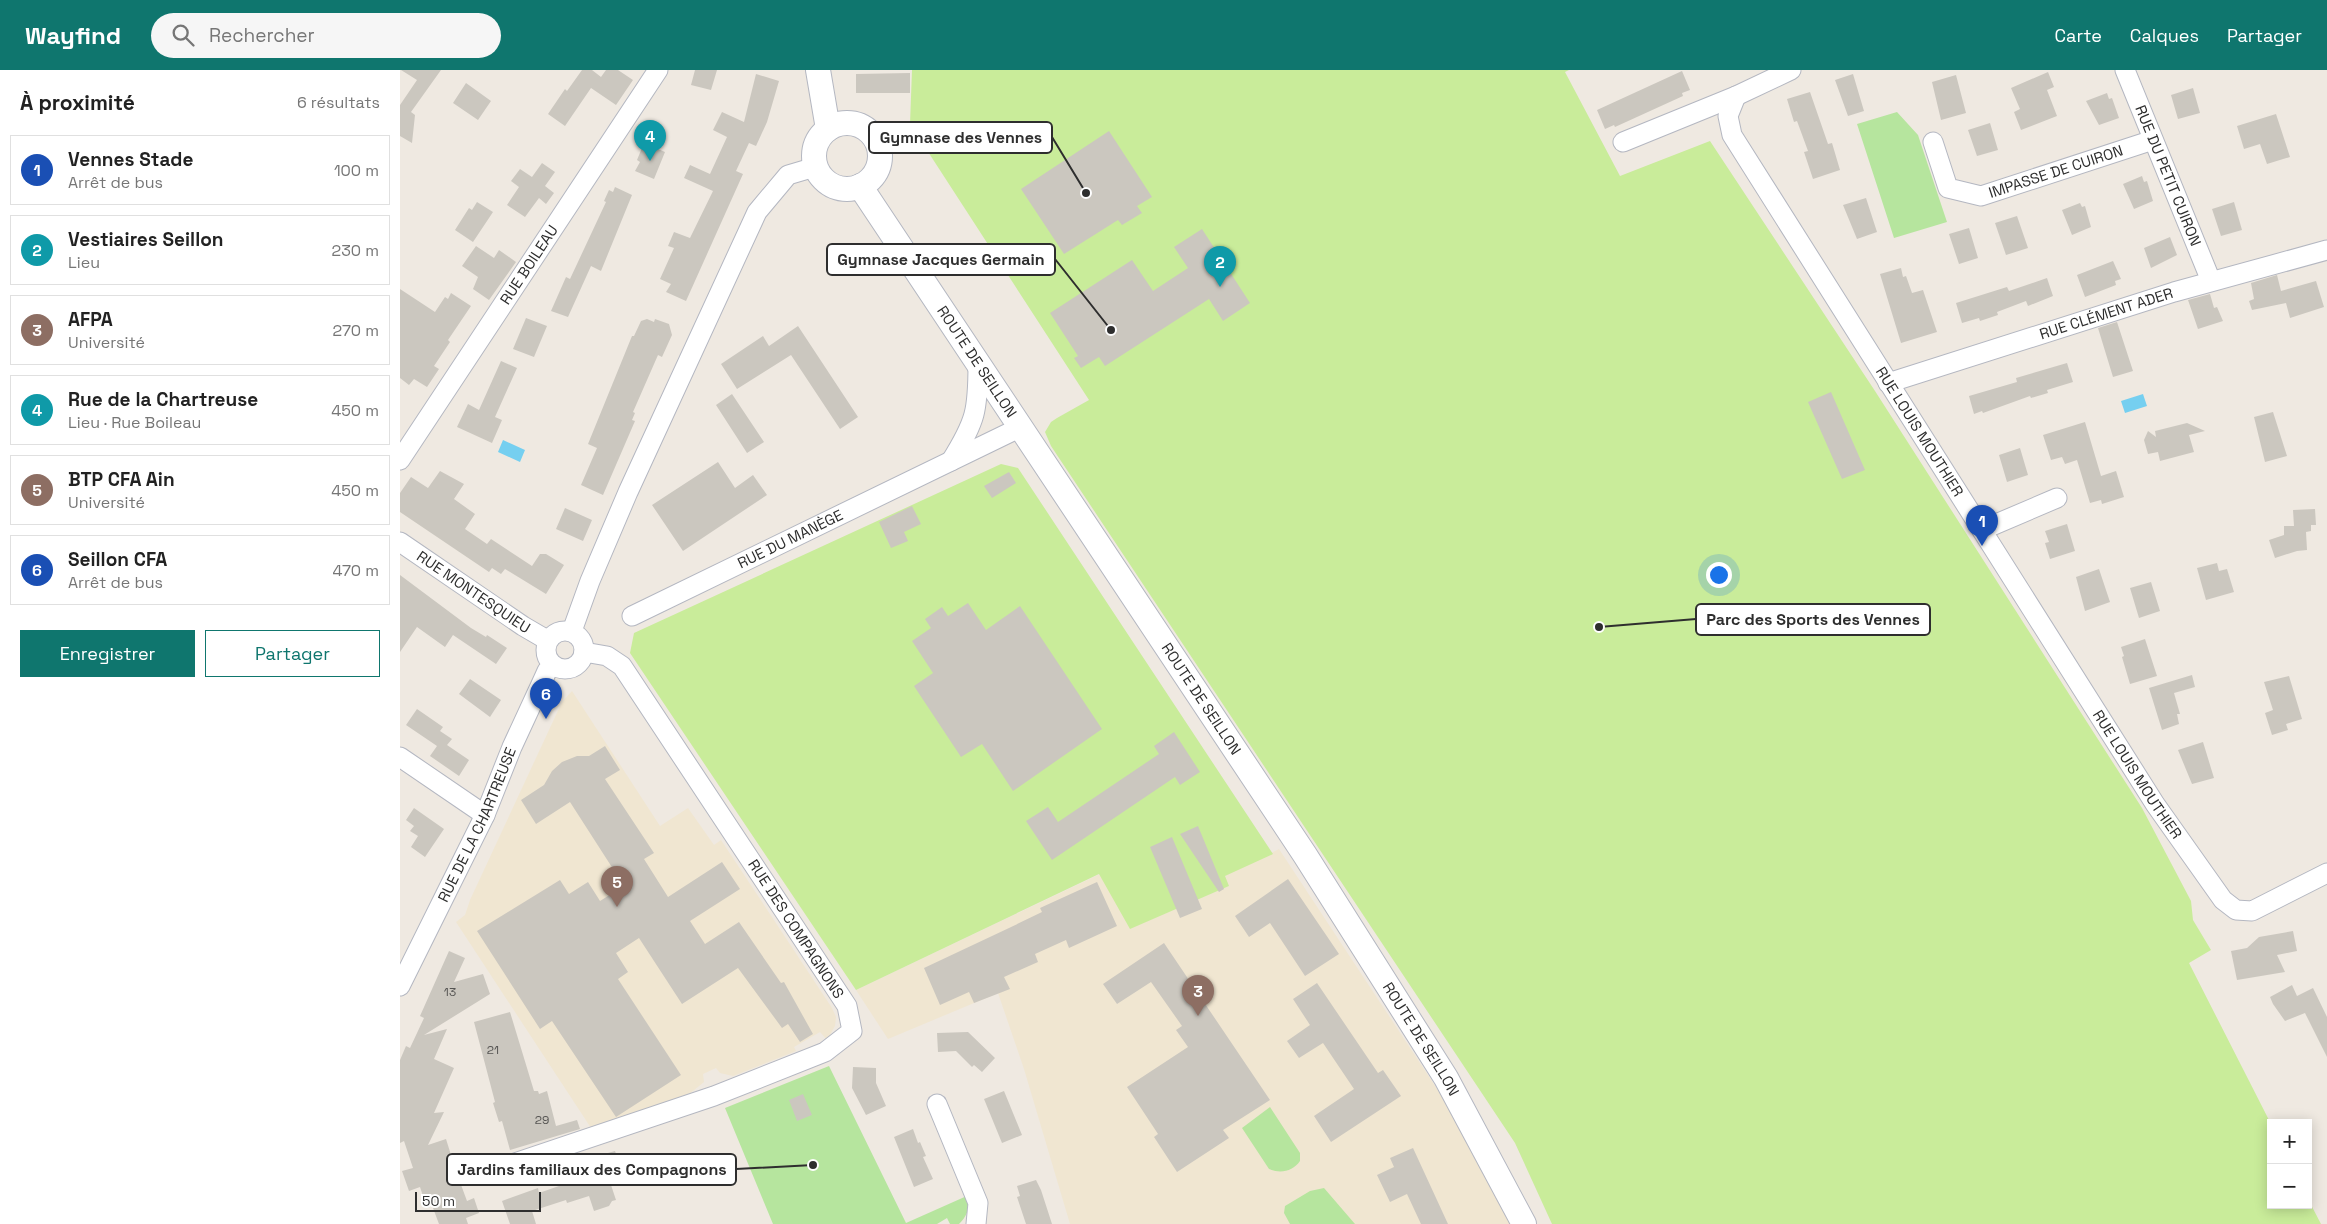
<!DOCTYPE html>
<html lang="fr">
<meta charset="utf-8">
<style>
:root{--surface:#fff;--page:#f6f6f6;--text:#222;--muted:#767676;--line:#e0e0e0;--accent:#0f766e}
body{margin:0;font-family:"Space Grotesk",sans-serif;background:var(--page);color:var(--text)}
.controls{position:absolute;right:15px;bottom:15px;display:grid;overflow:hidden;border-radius:0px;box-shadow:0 2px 12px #0003}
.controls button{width:45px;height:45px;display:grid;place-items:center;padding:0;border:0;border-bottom:1px solid var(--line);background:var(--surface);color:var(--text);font:25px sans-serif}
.scale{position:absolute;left:15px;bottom:12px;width:126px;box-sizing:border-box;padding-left:5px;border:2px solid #2e2e2e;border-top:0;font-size:14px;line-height:18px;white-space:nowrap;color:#2e2e2e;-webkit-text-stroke:4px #fff;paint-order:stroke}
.you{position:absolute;left:1318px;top:504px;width:18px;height:18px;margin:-12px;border:4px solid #fff;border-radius:50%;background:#1a73e8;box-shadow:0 0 0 8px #1a73e833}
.badge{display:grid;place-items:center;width:32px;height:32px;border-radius:50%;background:var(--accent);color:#fff;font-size:16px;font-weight:700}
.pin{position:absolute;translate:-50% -41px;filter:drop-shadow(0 1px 2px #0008)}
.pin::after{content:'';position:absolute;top:26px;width:18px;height:15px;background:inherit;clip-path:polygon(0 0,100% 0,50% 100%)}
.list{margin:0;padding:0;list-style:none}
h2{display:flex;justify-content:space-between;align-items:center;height:65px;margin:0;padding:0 20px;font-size:21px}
h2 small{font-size:16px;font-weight:400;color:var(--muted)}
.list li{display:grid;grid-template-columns:32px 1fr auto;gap:15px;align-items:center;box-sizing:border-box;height:70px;margin:0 10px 10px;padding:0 10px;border:1px solid var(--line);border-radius:0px}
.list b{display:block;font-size:19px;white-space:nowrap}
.list p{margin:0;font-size:16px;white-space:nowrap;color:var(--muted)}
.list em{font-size:16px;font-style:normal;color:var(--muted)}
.actions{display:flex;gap:10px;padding:15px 20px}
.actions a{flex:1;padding:11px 0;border:1px solid var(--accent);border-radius:0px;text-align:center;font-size:18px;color:var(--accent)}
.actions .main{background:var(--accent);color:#fff}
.icon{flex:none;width:28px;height:28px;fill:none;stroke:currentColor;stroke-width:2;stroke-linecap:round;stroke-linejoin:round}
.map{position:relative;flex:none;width:1927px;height:1154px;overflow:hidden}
header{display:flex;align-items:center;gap:30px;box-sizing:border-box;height:70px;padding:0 25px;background:var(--accent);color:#fff}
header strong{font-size:24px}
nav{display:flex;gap:28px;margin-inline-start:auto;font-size:18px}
.search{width:350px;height:45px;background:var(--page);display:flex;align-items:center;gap:12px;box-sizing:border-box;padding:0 18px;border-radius:28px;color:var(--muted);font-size:19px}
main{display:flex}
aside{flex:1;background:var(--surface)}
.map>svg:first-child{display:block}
</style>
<header>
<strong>Wayfind</strong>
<div class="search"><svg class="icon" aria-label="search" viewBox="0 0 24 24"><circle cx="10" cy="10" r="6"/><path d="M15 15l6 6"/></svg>Rechercher</div>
<nav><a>Carte</a><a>Calques</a><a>Partager</a></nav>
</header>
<main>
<aside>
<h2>À proximité<small>6 résultats</small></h2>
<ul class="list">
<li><span class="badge" style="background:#1a4fb4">1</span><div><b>Vennes Stade</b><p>Arrêt de bus</p></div><em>100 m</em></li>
<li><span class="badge" style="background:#0f9aa8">2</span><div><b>Vestiaires Seillon</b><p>Lieu</p></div><em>230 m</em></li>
<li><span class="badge" style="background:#8d6e63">3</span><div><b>AFPA</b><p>Université</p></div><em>270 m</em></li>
<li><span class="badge" style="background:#0f9aa8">4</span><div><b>Rue de la Chartreuse</b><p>Lieu · Rue Boileau</p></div><em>450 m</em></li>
<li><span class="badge" style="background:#8d6e63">5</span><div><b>BTP CFA Ain</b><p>Université</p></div><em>450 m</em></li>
<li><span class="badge" style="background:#1a4fb4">6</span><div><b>Seillon CFA</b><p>Arrêt de bus</p></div><em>470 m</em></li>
</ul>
<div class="actions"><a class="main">Enregistrer</a><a>Partager</a></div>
</aside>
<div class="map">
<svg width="1927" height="1154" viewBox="0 0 1927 1154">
<rect width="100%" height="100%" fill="#efe9e1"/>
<path fill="#f0e6d1" d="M172,621L260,756L288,738L314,775L321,770L432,938L436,947L435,956L427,970L420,962L394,977L396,981L333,1006L320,1003L316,998L303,1004L304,1012L288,1025L193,1061L56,852L65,845L70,830L162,632Z
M879,779L1047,1034L1115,1154H670L624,999L598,923L488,969L456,920L700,804L731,858L829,816L824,806Z"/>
<path fill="#b6e59e" d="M1497,42L1518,65L1547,152L1494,168L1457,54Z
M429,996L506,1153L569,1125C570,1137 568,1145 559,1154H550L547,1148L537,1154H373L325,1038Z
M870,1037L900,1083V1091C893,1101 881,1104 869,1099L842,1058Z
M924,1118L955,1154H890L884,1143L885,1136L910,1121Z"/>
<path fill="#c9ec9a" d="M512,0H1169L1165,2L1220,106L1310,71L1475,321L1742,738L1791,831L1793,850L1811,880L1789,893L1871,1054V1135H1908V1129L1921,1154H1152L1115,1073L651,376L645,362L651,352L657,348L689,330L510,54Z
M601,394L618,398L873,784L825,806L829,816L730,859L699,804L456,920L230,583L234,563Z"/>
<path fill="#75cff0" d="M1743,324L1747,336L1725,343L1721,331Z
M103,370L125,380L120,392L98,382Z"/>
<path fill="#cbc7bf" d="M1,0H41L11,42L15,45L12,73L0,66V35L17,10Z
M182,0H192L201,7L206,0H218L233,10L216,35L191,18L165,56L148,44L165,19L167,21Z
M295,0H317L311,20L291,15Z
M1282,1L1290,20L1282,23L1283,26L1215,57L1214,55L1205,59L1197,40Z
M1648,2L1654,17L1647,20L1657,46L1621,60L1614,42L1620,39L1611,18Z
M510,3V23H456V4Z
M356,4L379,11L367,52L356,76L349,73L336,101L343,104L286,231L266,222L271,214L260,209L274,178L268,176L274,162L290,168L313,121L284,108L290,95L310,104L327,67L313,60L322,42L344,52Z
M1453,4L1464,41L1448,46L1435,10Z
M1556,5L1566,43L1541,50L1532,12Z
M66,13L91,31L78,50L53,33Z
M1793,18L1800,43L1778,49L1771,25Z
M1410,22L1428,74L1432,73L1440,100L1413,109L1404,82L1408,81L1397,51L1394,52L1387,29Z
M1707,23L1709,29L1712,28L1719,48L1699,55L1686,31Z
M1876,44L1890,87L1867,94L1860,74L1844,79L1837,56Z
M1590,53L1598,80L1577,86L1568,60Z
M709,61L752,127L737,136L742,143L722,155L718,150L664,184L621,119Z
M244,73L265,82L254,109L235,101L240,92L237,90Z
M142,93L155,102L145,116L154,123L146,134L139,128L125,147L107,135L119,117L111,111L120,99L132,107Z
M1742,106L1744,112L1747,111L1753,131L1734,139L1723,114Z
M215,117L232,125L201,201L191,196L168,247L151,241L166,207L170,209L206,132L204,131L209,120L213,122Z
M1466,128L1477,162L1457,169L1443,135Z
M77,132L93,142L73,172L55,160L69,138L72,140Z
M1834,132L1842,160L1821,166L1812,139Z
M1680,133L1682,137L1685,136L1691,157L1672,165L1662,140Z
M1617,146L1628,178L1606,185L1595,153Z
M1569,158L1578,188L1559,194L1549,164Z
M802,159L850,233L823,251L809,229L705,296L699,287L681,298L674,288L678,286L650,243L732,190L753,221L788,198L774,177Z
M1770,167L1777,185L1751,198L1744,178Z
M76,176L94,188L99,180L116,192L89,230L73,219L78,207L62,196Z
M1713,191L1721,209L1715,211L1716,215L1685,227L1677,205Z
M1501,198L1503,207L1506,206L1512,223L1523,220L1537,262L1501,273L1480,204Z
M1877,205L1881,221L1916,211L1924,237L1890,248L1886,233L1852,240L1849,231L1854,229L1851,213Z
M1647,208L1653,226L1628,236L1626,231L1597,242L1598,245L1580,251L1579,248L1562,253L1556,233L1607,217L1609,221Z
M0,219L35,242L45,227L48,229L51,223L71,236L48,270L50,272L34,296L39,299L27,317L14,309L9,315L0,308Z
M1810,224L1814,238L1817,237L1823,251L1798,259L1788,230Z
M126,248L147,256L134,287L113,279Z
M247,249L254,252L255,249L269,254L272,265L262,287L258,285L233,342L235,343L232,350L235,351L203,425L181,415L197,378L188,374L232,266H234L241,251Z
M1717,252L1733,301L1713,307L1698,258Z
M398,256L458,347L440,359L391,285L337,319L321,294L363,266L369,276Z
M101,291L117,298L95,347L102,350L92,373L57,357L68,334L79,340Z
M1667,293L1673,312L1647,320L1648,323L1631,328L1630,326L1583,343L1582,341L1574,344L1569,326L1617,312L1616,308Z
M1431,322L1465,400L1442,409L1408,332Z
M332,324L364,372L347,383L316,335Z
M1873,342L1887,386L1865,392L1854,347Z
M1685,352L1701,406L1716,401L1724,427L1702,434L1701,430L1690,433L1677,390L1665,394L1662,387L1651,390L1643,365Z
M1787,353L1805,361L1789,365L1794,382L1760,391L1758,382L1748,384L1744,370L1748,361L1756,367L1755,361Z
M1620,378L1628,405L1607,412L1599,385Z
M318,392L335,418L353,405L367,425L283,481L252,435Z
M40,401L64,414L54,429L75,444L65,459L87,474L91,469L132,496L140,484H146L164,495L146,524L105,499L101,504L92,498L89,502L0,442V423L11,407L28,418Z
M609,402L616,413L592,428L584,416Z
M512,436L521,454L504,462L508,471L491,478L479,452Z
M165,438L192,450L183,471L156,459Z
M1915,439L1916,455H1911V461L1906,462L1907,480L1897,481L1875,488L1869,470L1884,465V456H1894L1893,440Z
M1667,454L1675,481L1650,489L1645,473L1649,472L1645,461Z
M1817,493L1819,501L1827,499L1834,522L1806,530L1797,498Z
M1699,499L1710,532L1685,541L1676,507Z
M0,505L71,558L86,567L87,565L107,578L96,594L53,565L45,577L17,557L0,582Z
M1751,512L1760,541L1739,548L1730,518Z
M568,533L586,560L620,536L702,659L613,721L582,674L561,687L514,616L533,603L512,571L531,558L525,549L542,537L548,546Z
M1745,569L1757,606L1730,614L1722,587L1724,586L1721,577Z
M1792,605L1795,617L1774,623L1780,644H1777L1779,654L1762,660L1749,618Z
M1889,606L1902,649L1886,654L1888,660L1872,665L1865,643L1873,640L1864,612Z
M70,609L101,630L90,647L59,624Z
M17,639L43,657L40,661L52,669L47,675L69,690L59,706L30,686L37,676L6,655Z
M774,662L800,702L780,715L775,707L652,790L626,751L648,737L658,752L759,684L754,676Z
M1803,672L1814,708L1792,714L1778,680Z
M205,676L220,700L205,709L254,783L244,789L268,827L322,792L340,819L290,851L305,874L339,852L381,913L384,912L413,964L400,972L388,954L382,958L338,898L282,934L239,868L216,883L228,902L218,909L281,1005L216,1047L152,951L140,959L77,861L160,810L169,824L188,812L200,831L224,816L170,732L136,754L121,730L144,715L152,701L162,692L177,686H189Z
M14,738L44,759L25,787L11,777L18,766L10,761L14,756L6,750Z
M798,756L824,819L819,822L780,764Z
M772,767L802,839L780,848L750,777Z
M888,809L939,884L905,906L870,853L849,867L835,846Z
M697,812L717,856L669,878L666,870L635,884L638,892L604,907L610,919L574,933L569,922L540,935L524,898L609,858L642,842L640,838Z
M1893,861L1897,881L1877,885L1885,902L1837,910L1831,881L1847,878L1859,867Z
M764,873L870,1030L823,1060L829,1068L777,1102L754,1067L758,1064L727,1017L788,977L776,960L782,956L751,912L717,934L703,914Z
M49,881L65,888L54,912L83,904L90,924L24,965L47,959L34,989L54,998L34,1043L44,1042L28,1075L46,1069L51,1085L54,1083L60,1103L57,1104L67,1131L74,1128L79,1143L66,1148L68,1154H39L30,1130L25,1132L20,1117L9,1121L2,1101L13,1098L4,1071L0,1073V990L6,976L10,978L24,948L20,946Z
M917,913L978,1003L983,1000L1001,1026L931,1072L914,1046L954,1019L923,973L899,988L887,971L910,955L893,929Z
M1892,915L1897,926L1913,918L1927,947V987L1905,943L1885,951L1873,934L1870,927Z
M110,942L134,1021H138L139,1024L147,1021L156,1056L177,1050L180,1059L110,1080L102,1051L99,1052L93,1033L95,1032L74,952Z
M568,962L595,988L582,1002L574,995L572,997L556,981L538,982L537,963Z
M453,997L476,998V1013L486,1036L466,1045L452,1018Z
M604,1021L622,1065L602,1073L584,1029Z
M403,1024L412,1045L397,1051L389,1030Z
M513,1059L518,1073L520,1072L526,1086L523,1087L533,1109L514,1117L494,1067Z
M1013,1078L1048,1154H1021L1007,1124L990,1132L977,1105L994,1097L990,1088Z
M215,1081L220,1095L206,1100L216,1130L212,1131L209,1136L194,1141L189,1126L167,1133L166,1130L132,1141L136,1154H110L102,1131L138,1118L139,1123L196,1103L190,1088Z
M636,1110L641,1120L652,1154H626L617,1127L620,1126L617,1116Z"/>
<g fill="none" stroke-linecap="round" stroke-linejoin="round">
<g stroke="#b4b7c1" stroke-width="21">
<g id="minor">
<path id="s1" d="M1725,0L1811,211"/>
<path id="s2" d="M1336,26L1328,46L1332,65L1755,734L1823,830L1836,840L1852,841L1927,803"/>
<path d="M1223,72L1336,26L1391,0"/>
<path id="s3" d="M1533,72L1548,118L1581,126L1753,70"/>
<path id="s4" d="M1488,313L1774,222L1927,180"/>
<path id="s5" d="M0,390L258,0"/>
<path d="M551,391C576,351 578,340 578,294"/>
<path d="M1582,460L1657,428"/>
<path id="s6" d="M0,472L123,556L147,570"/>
<path id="s7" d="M232,546L621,357"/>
<circle cx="165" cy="580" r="19"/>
<path d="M172,561L190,511L228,422L357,142L388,105L415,97"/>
<path d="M0,687L85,745"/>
<path id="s8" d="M0,916L85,745L112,677L143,610L147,601L153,596"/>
<path d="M537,1034L578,1133L576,1154"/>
<path d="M91,1101L314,1026L425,982L452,961L447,936L222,596L207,586L184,582"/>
</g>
</g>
<g stroke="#b4b7c1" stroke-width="26">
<g id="tertiary">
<path d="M418,0L428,59"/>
<circle cx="447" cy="86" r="33"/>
<path id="s9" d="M460,116L905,785L1046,1008L1124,1154"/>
</g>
</g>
<use href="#minor" stroke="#fff" stroke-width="19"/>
<use href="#tertiary" stroke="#fff" stroke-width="24"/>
</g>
<g text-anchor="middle" stroke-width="4" stroke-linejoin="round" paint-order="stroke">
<g font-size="12" fill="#555452">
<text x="50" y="926">13</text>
<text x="93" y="984">21</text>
<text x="142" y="1054">29</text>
</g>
<g font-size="15" fill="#2e2e2e" stroke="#fff">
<text dy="5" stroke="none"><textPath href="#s3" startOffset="161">IMPASSE DE CUIRON</textPath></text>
<text dy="5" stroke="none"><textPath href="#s1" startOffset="114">RUE DU PETIT CUIRON</textPath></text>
<text dy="5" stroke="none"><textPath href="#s5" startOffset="234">RUE BOILEAU</textPath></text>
<text dy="5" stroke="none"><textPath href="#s4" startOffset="229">RUE CLÉMENT ADER</textPath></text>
<text dy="5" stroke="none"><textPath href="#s9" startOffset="211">ROUTE DE SEILLON</textPath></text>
<text dy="5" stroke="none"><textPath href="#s2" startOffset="392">RUE LOUIS MOUTHIER</textPath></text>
<text dy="5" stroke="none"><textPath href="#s7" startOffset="176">RUE DU MANÈGE</textPath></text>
<text dy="5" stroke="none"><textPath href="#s6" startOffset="89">RUE MONTESQUIEU</textPath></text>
<text dy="5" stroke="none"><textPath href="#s9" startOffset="616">ROUTE DE SEILLON</textPath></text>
<text dy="5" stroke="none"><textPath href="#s2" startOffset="798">RUE LOUIS MOUTHIER</textPath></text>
<text dy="5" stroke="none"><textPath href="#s8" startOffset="179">RUE DE LA CHARTREUSE</textPath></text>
<text transform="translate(396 859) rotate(57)" y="5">RUE DES COMPAGNONS</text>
<text dy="5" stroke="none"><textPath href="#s9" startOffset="1021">ROUTE DE SEILLON</textPath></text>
</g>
</g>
<path fill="none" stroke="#2e2e2e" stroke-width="2" d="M686 123L652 67M711 260L655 189M1199 557L1296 549M413 1095L336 1099"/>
<g fill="#2e2e2e" stroke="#fff" stroke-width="2">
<circle cx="686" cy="123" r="5"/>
<circle cx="711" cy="260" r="5"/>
<circle cx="1199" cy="557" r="5"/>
<circle cx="413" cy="1095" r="5"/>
</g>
<g fill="#fff" stroke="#2e2e2e" stroke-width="2">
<rect x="469" y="52" width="183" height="31" rx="5"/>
<rect x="427" y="174" width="228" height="31" rx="5"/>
<rect x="1296" y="534" width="234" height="31" rx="5"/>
<rect x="47" y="1084" width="289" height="31" rx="5"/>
</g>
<g font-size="16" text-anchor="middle" font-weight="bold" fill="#2e2e2e">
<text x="561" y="73">Gymnase des Vennes</text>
<text x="541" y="195">Gymnase Jacques Germain</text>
<text x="1413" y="555">Parc des Sports des Vennes</text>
<text x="192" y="1105">Jardins familiaux des Compagnons</text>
</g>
</svg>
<div class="controls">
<button>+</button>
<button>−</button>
</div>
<div class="scale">50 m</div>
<div class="you"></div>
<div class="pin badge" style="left:1582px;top:476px;background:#1a4fb4">1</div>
<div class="pin badge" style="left:820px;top:217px;background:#0f9aa8">2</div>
<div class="pin badge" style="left:798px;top:946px;background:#8d6e63">3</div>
<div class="pin badge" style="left:250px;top:91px;background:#0f9aa8">4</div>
<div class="pin badge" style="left:217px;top:837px;background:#8d6e63">5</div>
<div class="pin badge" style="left:146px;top:649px;background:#1a4fb4">6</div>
</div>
</main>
